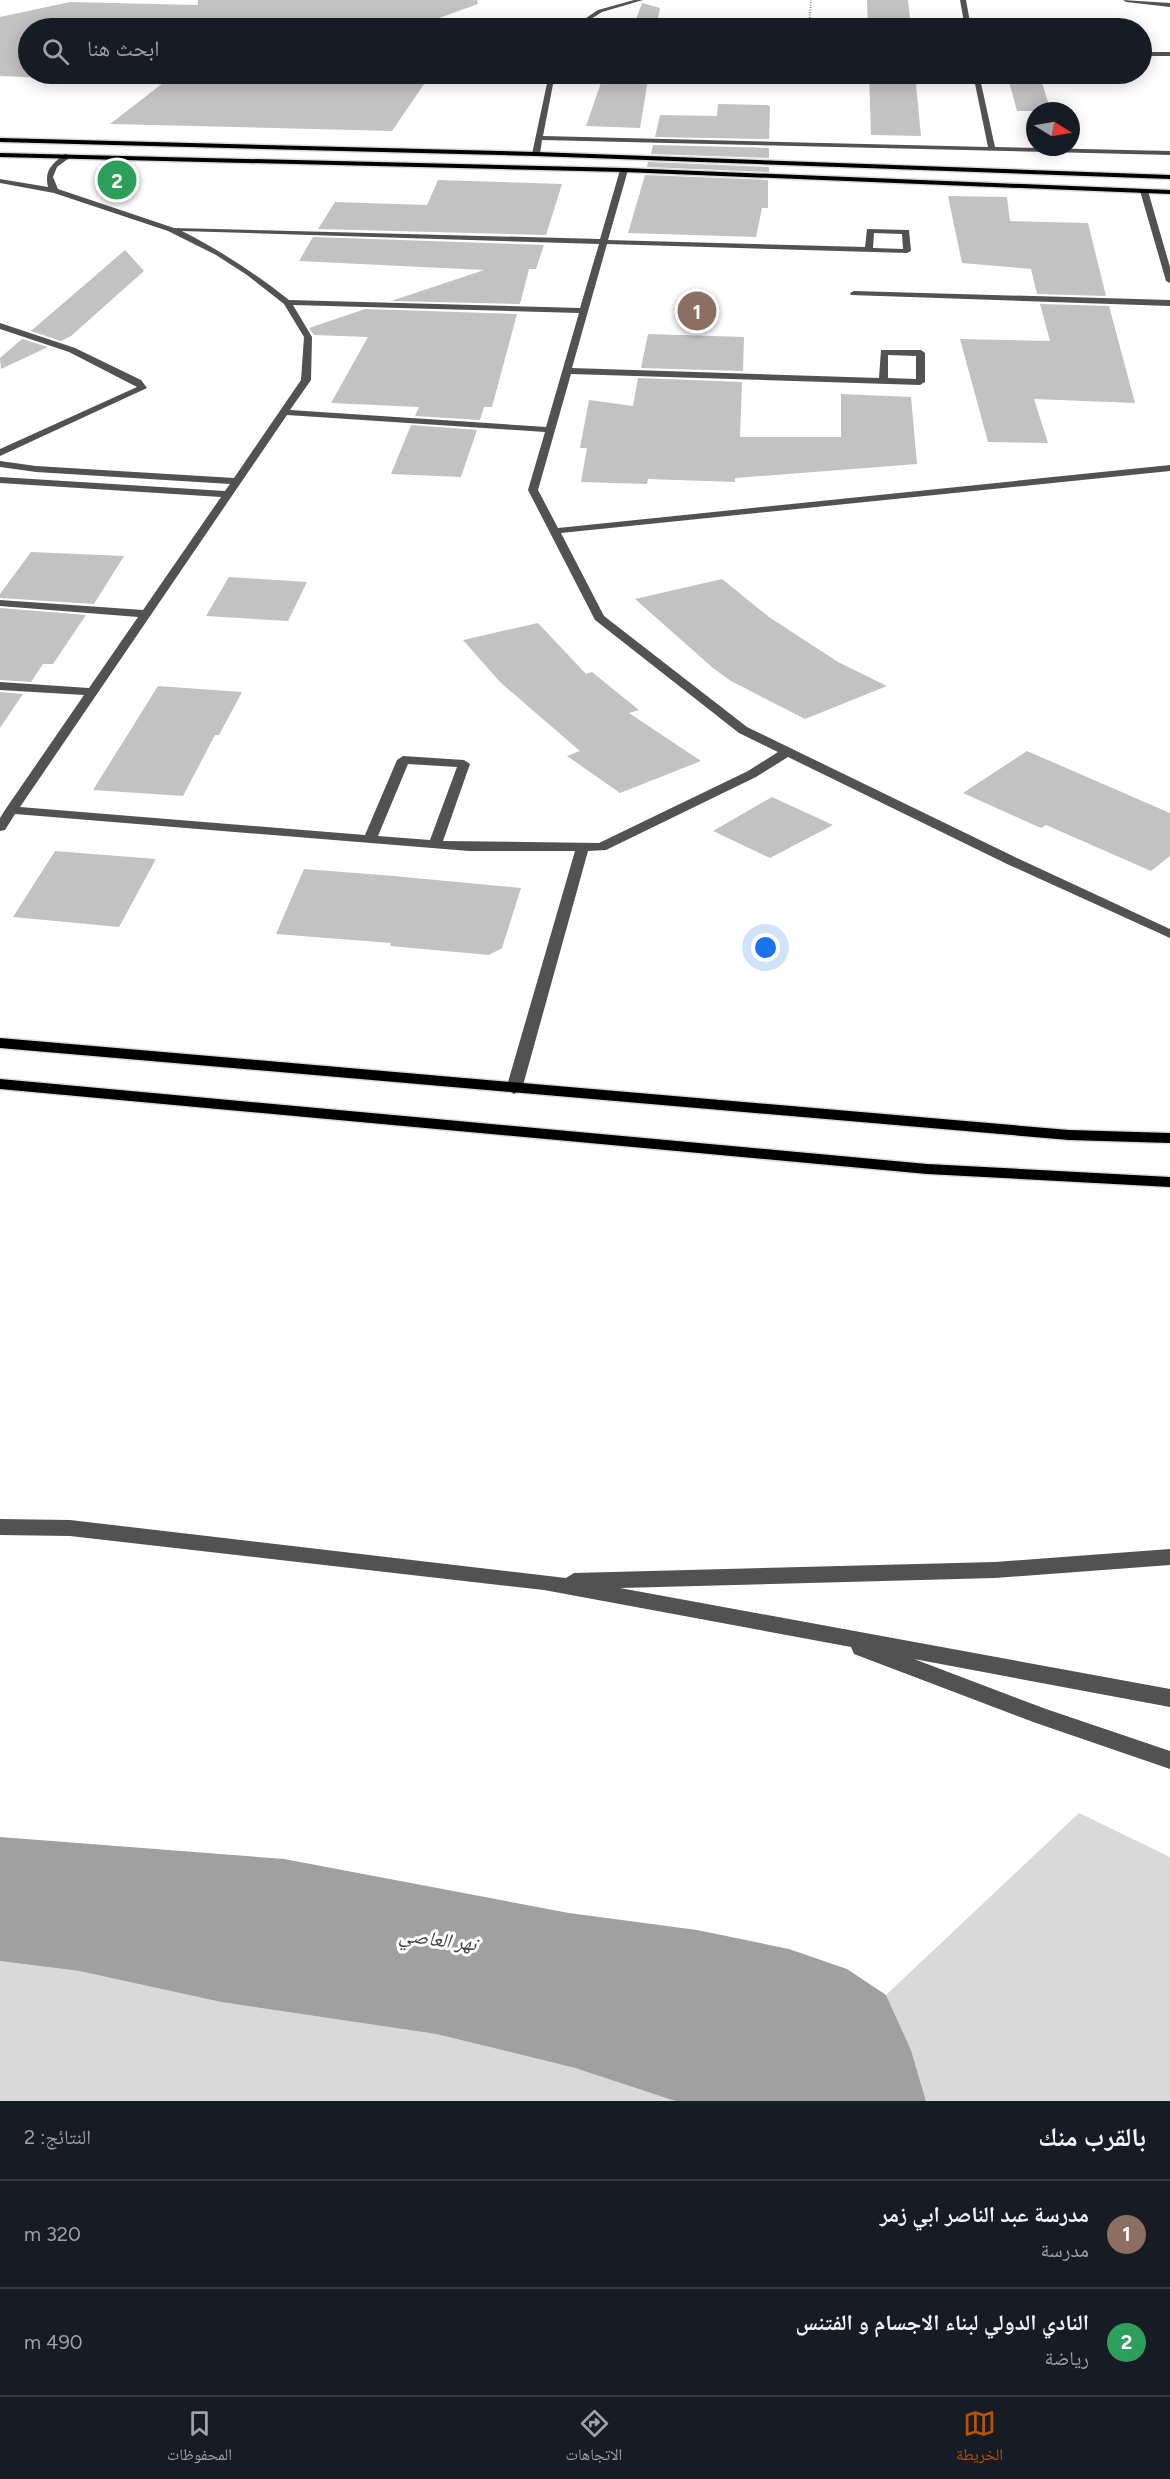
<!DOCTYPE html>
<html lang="ar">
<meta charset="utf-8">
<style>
:root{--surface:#171b24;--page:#20242c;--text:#f1f3f6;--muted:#9ea1a6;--line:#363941;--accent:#b45309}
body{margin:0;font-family:Figtree,"Noto Naskh Arabic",sans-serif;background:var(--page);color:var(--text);direction:rtl}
.compass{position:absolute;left:1026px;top:102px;width:54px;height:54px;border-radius:50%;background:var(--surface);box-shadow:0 3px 15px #0003;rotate:101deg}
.you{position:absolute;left:766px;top:948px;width:21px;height:21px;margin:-15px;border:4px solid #fff;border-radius:50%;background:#1a73e8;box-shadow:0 0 0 9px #1a73e833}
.badge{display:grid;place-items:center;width:39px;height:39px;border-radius:50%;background:var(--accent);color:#fff;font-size:20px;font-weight:700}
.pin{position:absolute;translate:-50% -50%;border:3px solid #fff;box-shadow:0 2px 6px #0006}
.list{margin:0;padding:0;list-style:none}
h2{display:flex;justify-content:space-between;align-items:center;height:78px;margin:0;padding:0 24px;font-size:26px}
h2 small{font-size:20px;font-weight:400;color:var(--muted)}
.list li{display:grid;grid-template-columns:39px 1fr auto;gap:18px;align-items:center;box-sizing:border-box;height:108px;padding:0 24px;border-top:2px solid var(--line)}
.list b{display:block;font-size:22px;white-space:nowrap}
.list p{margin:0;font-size:20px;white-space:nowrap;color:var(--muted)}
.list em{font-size:20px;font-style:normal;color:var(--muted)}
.icon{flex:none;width:33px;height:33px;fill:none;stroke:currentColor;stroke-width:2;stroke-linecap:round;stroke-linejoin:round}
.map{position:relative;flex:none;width:1170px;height:2101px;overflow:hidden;direction:ltr}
.search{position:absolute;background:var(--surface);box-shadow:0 3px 15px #0003;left:18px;right:18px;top:18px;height:66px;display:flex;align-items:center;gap:15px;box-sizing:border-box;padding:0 21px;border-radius:33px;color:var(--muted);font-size:22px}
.sheet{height:294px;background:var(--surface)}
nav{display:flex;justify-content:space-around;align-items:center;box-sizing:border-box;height:84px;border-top:2px solid var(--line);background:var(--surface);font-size:16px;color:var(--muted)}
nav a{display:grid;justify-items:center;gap:3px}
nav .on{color:var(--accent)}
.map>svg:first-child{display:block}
</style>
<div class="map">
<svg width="1170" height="2101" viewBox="0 0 1170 2101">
<rect width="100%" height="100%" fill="#fff"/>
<path fill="#d9d9d9" d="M1079,1813L1170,1857V2101H926L911,2050L886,1995Z
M0,1961L79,1971L221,2002L436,2034L575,2068L675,2101H0Z"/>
<path fill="#a0a0a0" d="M0,1837L284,1859L569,1913L697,1930L789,1949L847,1969L886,1995L911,2050L926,2101H675L575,2068L436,2034L221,2002L79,1971L0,1961Z"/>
<path fill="#c2c2c2" d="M198,0H477L478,4L411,28H28V74H431L392,131L110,124L163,83L0,76V17L70,2L198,5Z
M867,0H908L911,28H868Z
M642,3L660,8L656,28H633Z
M604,74H649L640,128L586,126Z
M869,74H915L921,136L871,135Z
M1007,74H1039L1051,111H1017Z
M718,104L768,105L770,107L769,139L655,137L660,115L717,116Z
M653,145L769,148V158L651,154Z
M648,162L769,167V172L647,167Z
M645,175L768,180V208H762L756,237L628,233Z
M438,180L562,184L546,235L318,229L335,202L427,205Z
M948,196L1007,197L1010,221L1088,223L1106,296L1037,294L1031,269L962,263Z
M313,237L544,245L536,269H529L520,304L391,301L484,270L299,261Z
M125,250L144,271L71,336L61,341L31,331Z
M1040,304L1109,306L1135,403L1034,399L1048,443L988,442L960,339L1050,341Z
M365,309L517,314L492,407H484L480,420L415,416L419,407L331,403L368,337L314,335L309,328Z
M648,334L744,337L743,371L641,368Z
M22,339L48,347L1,369L0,358Z
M638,378L742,382L740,437H841V394L911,397L917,464L735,478V482L648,479L647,484L581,482L587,448H580L589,400L633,406Z
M411,425L477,430L461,477L391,474Z
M31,552L124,556L94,604L0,598V594Z
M229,577L307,582L288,621L206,616Z
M722,579L769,617L838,662L887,686L805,719L731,681L713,668L635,599Z
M0,608L86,615L53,664H43L31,682L0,680Z
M538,623L586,674L592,672L639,710L629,713L701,761L620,793L567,756L580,751L500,682L463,640Z
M158,686L242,692L219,735H215L183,796L93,790Z
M0,692L23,694L0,728Z
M1027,751L1170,813V856L1151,871L1046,825L1041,828L963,793Z
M772,797L833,825L770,858L713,831Z
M55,851L156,859L119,927L13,917Z
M304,869L394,876L521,888L502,948L489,955L390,946L391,943L276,934Z"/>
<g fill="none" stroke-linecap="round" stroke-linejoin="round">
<g stroke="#dbdbdb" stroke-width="3">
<path id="major" d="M0,138L536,152L1170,175V179L536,156L0,142Z
M0,153L624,168L1170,190V194L624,172L0,157Z
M0,1038L1069,1130L1170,1133V1143L1069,1140L0,1048Z
M0,1079L927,1164L1170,1177V1187L927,1174L0,1089Z"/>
</g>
<path stroke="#747474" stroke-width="1.5" stroke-dasharray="1 1.5" stroke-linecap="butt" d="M809,28L811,0"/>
<path fill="#525252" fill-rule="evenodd" d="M634,0H643L602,12L577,28H571L598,10Z
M960,0H966L971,28H965Z
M1123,0L1170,3V7L1126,2Z
M1142,52H1170V56H1142Z
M549,74H555L543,136L988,147L973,74H979L995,147L1170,151V155L542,140L540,154L536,156L532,154Z
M65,154L72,156L57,167L53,177L58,189L174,228L600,239L620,170L624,168L628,170L608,240L865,247L867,229L909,230L911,251L907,253L607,244L572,368L879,378L881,350H921L925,353V382L920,385L571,374L538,490L558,528L1170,465V471L561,533L604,616L747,727L1017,858L1170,929V938L1007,864L788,757L756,777L606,850L588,851L522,1089L514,1094L506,1089L575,851H469L15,814L5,830L0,831V818L5,810L84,695L0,690V682L89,688L138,617L0,606V600L143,610L221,497L0,483V477L225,491L230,484L36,472L0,467V461L36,466L234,478L301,380L304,337L284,304L247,275L216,255L168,231L54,193L0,183V179L48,187C44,170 52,164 65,154ZM182,231L599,244L580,308L289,300C255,273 221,251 182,231ZM874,233L902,234L903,249L873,248ZM293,305L579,313L546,427L290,410L311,380L312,337ZM888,355L916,356V379L888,378ZM287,415L545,432L528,490L595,620L739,733L778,752L748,771L599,843L443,841L470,764L464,760L403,756L397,760L365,835L20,807ZM408,764L457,767L430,840L378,836Z
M1144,189L1148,191L1170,267V283L1166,281L1140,191Z
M854,291L1170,300V306L851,295L850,293Z
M0,323L75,348L141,380L147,388L0,456V449L137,387L69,352L0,329Z
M0,1519L70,1520L566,1578L574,1573L995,1562L1170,1549V1565L995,1578L620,1588L1170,1689V1707L914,1659L1046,1709L1170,1751V1769L1036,1723L854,1654L851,1647L544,1590L70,1536L0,1535Z"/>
<use href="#major" fill="#000" fill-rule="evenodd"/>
</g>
<g text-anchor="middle" stroke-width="6" stroke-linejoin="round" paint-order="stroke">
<g font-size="20" font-style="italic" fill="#414141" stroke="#fff">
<text transform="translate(438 1939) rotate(7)" y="7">نهر العاصي</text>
</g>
</g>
</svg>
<svg class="compass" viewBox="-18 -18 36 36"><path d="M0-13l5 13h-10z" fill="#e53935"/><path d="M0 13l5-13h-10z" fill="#9ea1a6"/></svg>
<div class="you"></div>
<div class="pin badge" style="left:697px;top:311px;background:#8d6e63">1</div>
<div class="pin badge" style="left:117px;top:180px;background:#2e9e5b">2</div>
<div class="search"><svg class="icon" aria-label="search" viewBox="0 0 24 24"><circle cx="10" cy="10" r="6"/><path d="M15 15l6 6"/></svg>ابحث هنا</div>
</div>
<section class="sheet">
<h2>بالقرب منك<small>النتائج: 2</small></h2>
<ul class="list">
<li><span class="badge" style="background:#8d6e63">1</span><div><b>مدرسة عبد الناصر ابي زمر</b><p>مدرسة</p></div><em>320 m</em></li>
<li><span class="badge" style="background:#2e9e5b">2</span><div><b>النادي الدولي لبناء الاجسام و الفتنس</b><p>رياضة</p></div><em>490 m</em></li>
</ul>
</section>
<nav>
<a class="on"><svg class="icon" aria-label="map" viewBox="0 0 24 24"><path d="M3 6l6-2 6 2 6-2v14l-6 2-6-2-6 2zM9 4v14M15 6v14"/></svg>الخريطة</a>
<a><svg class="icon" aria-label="directions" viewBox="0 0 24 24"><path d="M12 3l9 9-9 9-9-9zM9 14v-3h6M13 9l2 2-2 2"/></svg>الاتجاهات</a>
<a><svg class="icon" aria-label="saved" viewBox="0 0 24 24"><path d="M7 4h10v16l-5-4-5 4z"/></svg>المحفوظات</a>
</nav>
